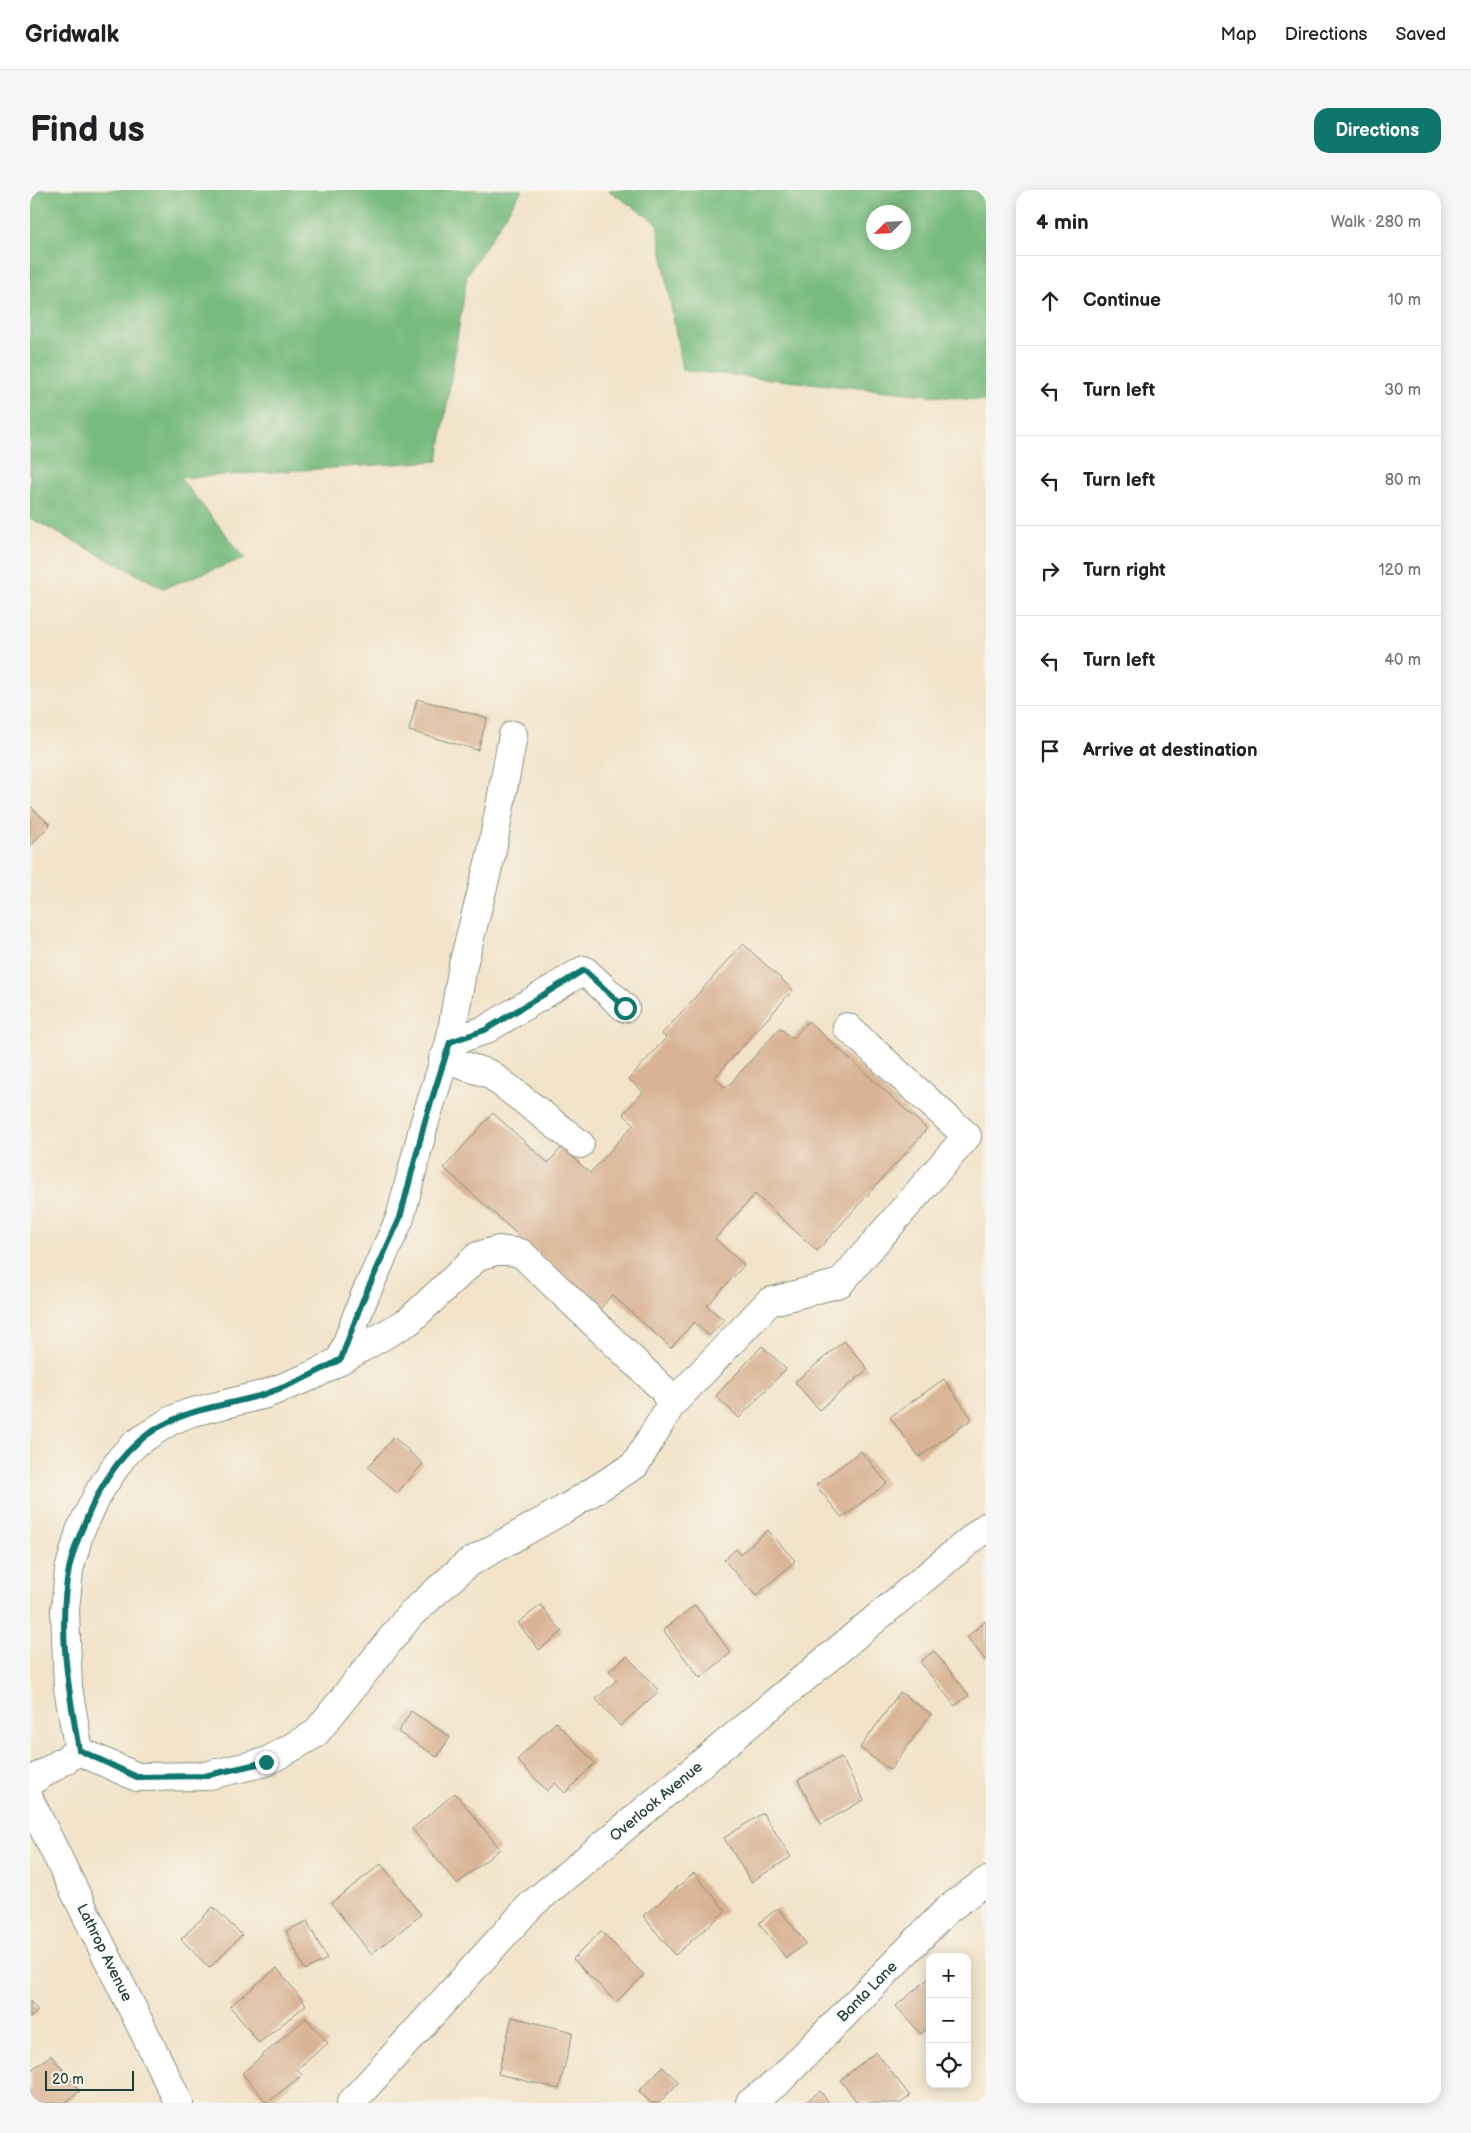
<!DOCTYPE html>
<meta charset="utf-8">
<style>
:root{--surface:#fff;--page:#f6f6f6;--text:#202124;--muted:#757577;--line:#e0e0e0;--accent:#0f766e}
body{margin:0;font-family:"Balsamiq Sans",sans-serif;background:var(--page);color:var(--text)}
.controls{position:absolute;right:15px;bottom:15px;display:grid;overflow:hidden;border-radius:10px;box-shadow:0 2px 12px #0003}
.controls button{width:45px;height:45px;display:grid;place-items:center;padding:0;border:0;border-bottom:1px solid var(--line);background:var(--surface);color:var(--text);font:25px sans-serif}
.compass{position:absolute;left:836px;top:15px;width:45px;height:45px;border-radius:50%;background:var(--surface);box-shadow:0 2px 12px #0003;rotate:246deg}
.scale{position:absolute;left:15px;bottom:12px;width:89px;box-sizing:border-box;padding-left:5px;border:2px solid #1f3d34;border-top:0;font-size:14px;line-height:18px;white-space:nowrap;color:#1f3d34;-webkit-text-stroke:4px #f7f3e8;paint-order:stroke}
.stop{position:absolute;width:15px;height:15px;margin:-11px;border:4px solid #0f766e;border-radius:50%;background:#fff}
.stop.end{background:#0f766e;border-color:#fff;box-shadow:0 1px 5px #0008}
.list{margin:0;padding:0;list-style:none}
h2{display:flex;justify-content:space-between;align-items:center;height:65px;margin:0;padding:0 20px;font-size:21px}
h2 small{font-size:16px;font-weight:400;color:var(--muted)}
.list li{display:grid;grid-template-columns:32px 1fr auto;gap:15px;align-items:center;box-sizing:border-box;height:90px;padding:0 20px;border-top:1px solid var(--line)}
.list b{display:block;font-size:19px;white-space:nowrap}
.list em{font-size:16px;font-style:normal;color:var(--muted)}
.icon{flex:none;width:28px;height:28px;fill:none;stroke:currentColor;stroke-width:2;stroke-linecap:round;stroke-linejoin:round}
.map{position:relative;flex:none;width:956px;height:1913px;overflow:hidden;border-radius:15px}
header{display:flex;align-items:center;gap:30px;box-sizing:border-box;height:70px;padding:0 25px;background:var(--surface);border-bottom:1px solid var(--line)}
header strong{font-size:24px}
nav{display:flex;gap:28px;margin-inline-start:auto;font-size:18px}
.intro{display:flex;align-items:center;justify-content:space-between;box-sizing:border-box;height:120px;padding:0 30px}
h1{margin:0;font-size:35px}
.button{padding:12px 22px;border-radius:15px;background:var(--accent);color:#fff;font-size:18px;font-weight:700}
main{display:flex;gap:30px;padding:0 30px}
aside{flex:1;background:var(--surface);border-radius:15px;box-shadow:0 2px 12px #0003}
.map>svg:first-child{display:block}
</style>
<header>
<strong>Gridwalk</strong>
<nav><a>Map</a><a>Directions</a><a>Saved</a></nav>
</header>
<div class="intro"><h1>Find us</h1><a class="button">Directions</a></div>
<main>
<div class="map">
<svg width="956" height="1913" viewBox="0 0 956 1913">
<rect width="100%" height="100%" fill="#f7f3e8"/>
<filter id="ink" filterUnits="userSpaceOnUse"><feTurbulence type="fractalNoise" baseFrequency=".02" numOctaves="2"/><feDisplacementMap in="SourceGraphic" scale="10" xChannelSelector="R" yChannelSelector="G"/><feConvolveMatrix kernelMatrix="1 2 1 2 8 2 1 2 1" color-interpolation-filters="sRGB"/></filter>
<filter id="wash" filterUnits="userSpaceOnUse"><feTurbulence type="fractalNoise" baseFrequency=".0096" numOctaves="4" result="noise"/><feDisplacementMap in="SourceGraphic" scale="20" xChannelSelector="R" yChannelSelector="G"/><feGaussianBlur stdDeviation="1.12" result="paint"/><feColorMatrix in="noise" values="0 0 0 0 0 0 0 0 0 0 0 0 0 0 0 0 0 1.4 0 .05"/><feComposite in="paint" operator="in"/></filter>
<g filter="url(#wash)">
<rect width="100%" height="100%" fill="#f2e3c9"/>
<path fill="#78bb7e" stroke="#4c7c59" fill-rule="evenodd" d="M0,0H492L437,85L408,271L150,288L215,368L133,398L0,328Z
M578,0H956V211L652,180L627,33ZM844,22H874V52H844Z"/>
<g id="blocks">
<path fill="#d9b394" d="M387,509L457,528L448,560L379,541Z
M0,616L20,635L0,656Z
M713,754L763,800L684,888L696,898L750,838L762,849L778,831L897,939L787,1061L725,1004L685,1049L714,1075L677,1116L694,1130L679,1146L664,1132L641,1158L582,1105L570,1119L414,978L463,923L518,973L532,957L560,983L604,934L593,924L613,902L599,889L636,848L632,844Z
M814,1151L838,1179L789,1220L765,1192Z
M732,1156L756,1179L709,1228L686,1206Z
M914,1189L942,1229L889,1267L860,1227Z
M364,1247L393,1274L367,1303L338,1277Z
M831,1261L857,1293L812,1328L786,1295Z
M738,1340L765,1371L726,1406L694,1370L706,1359L710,1364Z
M511,1415L532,1442L509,1460L488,1433Z
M665,1415L701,1463L670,1488L633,1440Z
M956,1431V1471L937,1447Z
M904,1461L939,1505L925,1516L890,1472Z
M597,1466L629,1501L590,1536L566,1509L587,1490L579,1481Z
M870,1502L901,1524L860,1580L830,1558Z
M381,1521L420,1547L407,1567L368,1542Z
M526,1532L565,1573L535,1603L525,1593L517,1601L487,1570Z
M811,1567L834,1610L791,1634L768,1590Z
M425,1603L470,1659L427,1694L382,1639Z
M733,1623L761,1667L721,1692L694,1648Z
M351,1674L391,1725L341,1764L301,1713Z
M664,1683L696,1721L645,1765L613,1726Z
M183,1717L212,1745L179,1778L151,1749Z
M748,1718L776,1753L756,1768L729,1733Z
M277,1731L297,1769L275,1780L256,1741Z
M571,1741L614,1785L586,1812L543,1769Z
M247,1778L276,1815L229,1853L200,1816Z
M900,1787V1836L891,1844L866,1816Z
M0,1811L8,1821L0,1828Z
M482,1827L543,1842L529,1899L468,1884Z
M276,1828L298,1853L267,1879L272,1885L237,1913L212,1883Z
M846,1862L880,1906L871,1913H828L810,1890Z
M21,1865L50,1901L35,1913H0V1881Z
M632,1877L649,1892L629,1913H621L609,1901Z
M790,1901L799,1913H775Z"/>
</g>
</g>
<g filter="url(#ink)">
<use href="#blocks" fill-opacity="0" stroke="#88907e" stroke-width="1"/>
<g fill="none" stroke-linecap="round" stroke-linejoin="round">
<g stroke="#88907e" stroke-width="30">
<g id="minor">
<path d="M420,852L455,840L554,780L595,818"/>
<path d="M413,869L460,884L550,954"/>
<path d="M469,1060L491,1063L633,1199L641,1215L605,1275L538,1317L437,1374L381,1424L285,1544L236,1572L175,1586L107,1587L49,1561L38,1498L35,1420L39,1380L50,1341L70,1300L92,1267L106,1253L140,1231L159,1223L236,1204L284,1185L379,1131L448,1066Z"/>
<path d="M311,1169L332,1112L370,1028L395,931L420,852L433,775L461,665L483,545"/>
<path d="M641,1215L739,1112L810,1093L937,946L817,837"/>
<path d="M0,1592L49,1561"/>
<path id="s1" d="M0,1611L149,1913"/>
<path id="s2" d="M321,1913L501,1715L956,1337"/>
<path id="s3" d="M720,1913L749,1891L917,1720L956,1691"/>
</g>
</g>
<use href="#minor" stroke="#fff" stroke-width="28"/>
</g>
</g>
<g fill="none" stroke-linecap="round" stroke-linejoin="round" filter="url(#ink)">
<path stroke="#0f766e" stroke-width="6" d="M236,1572L174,1586L107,1587L49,1560C39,1502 27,1438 39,1379C44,1356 54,1334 64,1312C81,1277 105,1247 141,1231C170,1217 204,1214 235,1204C262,1195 287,1183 311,1169L332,1112L370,1028L395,931L420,852L455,840L554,780L595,818"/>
</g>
<g text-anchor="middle" stroke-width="4" stroke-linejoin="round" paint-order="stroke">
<g font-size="15" fill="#1f3d34" stroke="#f7f3e8">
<text dy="5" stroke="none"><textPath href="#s2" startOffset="430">Overlook Avenue</textPath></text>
<text dy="5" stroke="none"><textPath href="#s1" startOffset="169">Lathrop Avenue</textPath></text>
<text dy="5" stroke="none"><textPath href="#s3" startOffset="162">Banta Lane</textPath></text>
</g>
</g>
</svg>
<div class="controls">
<button>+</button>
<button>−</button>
<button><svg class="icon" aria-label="locate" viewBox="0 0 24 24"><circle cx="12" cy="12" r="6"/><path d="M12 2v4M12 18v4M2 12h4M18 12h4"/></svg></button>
</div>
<svg class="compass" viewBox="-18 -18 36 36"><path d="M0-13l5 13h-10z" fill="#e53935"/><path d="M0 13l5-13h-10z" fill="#757577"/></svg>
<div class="scale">20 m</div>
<div class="stop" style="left:595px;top:818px"></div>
<div class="stop end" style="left:236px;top:1572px"></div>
</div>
<aside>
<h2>4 min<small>Walk · 280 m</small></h2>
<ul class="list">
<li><svg class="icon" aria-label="ahead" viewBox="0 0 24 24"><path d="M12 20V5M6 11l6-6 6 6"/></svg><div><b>Continue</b></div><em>10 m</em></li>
<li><svg class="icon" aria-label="left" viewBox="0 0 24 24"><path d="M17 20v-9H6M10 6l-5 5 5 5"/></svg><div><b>Turn left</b></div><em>30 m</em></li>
<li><svg class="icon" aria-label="left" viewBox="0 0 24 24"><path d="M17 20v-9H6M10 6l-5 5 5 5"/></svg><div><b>Turn left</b></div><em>80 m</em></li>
<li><svg class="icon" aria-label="right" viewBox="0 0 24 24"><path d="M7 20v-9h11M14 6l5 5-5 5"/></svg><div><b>Turn right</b></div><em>120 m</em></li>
<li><svg class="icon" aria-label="left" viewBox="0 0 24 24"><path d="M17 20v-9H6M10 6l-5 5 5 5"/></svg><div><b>Turn left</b></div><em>40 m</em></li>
<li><svg class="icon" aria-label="arrive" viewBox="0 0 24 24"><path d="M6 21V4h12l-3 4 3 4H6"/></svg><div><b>Arrive at destination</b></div></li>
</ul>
</aside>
</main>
